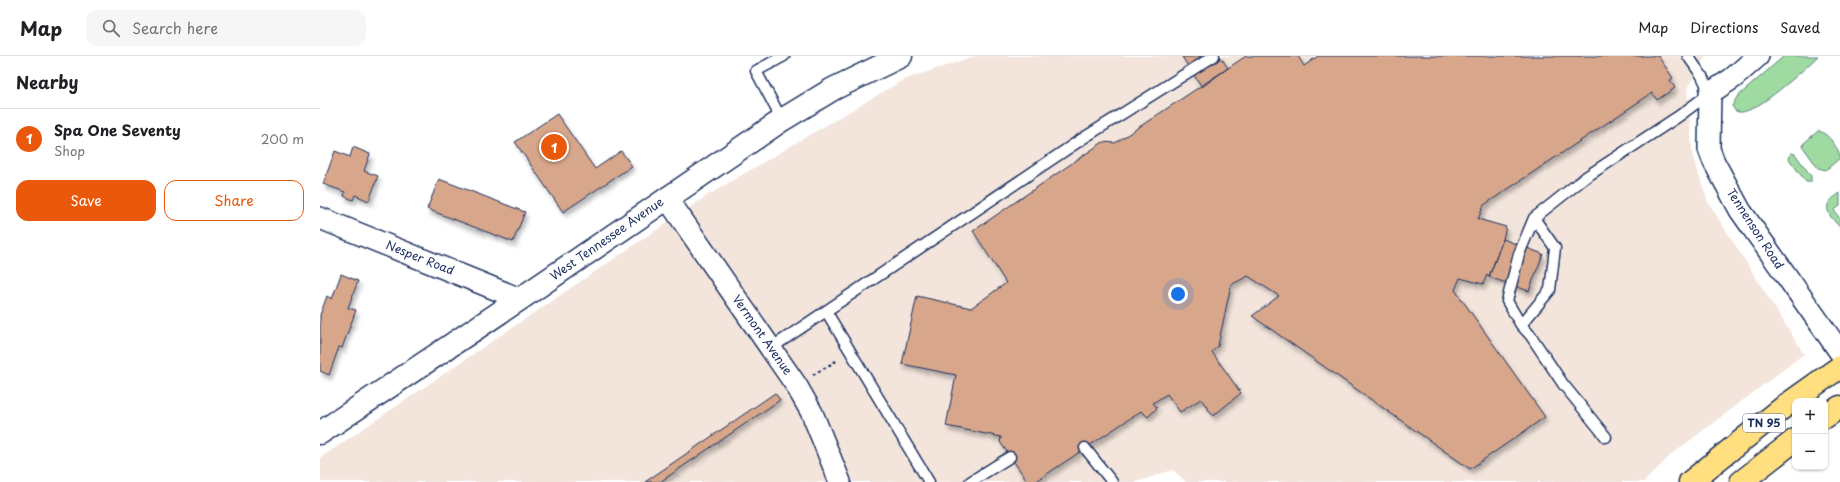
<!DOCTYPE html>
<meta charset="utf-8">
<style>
:root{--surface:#fff;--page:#f6f6f6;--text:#202124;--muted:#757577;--line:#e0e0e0;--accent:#ea580c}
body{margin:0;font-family:"Playpen Sans",sans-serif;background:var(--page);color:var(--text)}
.controls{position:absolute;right:12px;bottom:12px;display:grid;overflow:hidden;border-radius:8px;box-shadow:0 1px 3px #0004}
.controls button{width:36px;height:36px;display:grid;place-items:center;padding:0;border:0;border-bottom:1px solid var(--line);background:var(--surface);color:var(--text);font:20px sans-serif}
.you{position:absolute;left:858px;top:238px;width:14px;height:14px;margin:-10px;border:3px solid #fff;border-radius:50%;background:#1a73e8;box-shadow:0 0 0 6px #1a73e833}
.badge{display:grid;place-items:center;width:26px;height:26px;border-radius:50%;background:var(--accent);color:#fff;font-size:13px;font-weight:700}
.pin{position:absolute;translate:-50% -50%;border:2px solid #fff;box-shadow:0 1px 4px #0006}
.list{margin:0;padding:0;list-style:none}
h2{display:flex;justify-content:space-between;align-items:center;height:52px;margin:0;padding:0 16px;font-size:17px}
h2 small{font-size:13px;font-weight:400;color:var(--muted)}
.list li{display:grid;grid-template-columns:26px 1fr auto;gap:12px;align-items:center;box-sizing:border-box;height:60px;padding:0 16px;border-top:1px solid var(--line)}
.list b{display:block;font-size:15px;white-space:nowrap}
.list p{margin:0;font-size:13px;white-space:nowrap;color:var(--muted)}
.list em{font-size:13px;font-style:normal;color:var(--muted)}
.actions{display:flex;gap:8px;padding:12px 16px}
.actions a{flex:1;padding:9px 0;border:1px solid var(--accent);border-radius:12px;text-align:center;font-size:14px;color:var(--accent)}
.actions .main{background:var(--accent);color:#fff}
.icon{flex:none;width:22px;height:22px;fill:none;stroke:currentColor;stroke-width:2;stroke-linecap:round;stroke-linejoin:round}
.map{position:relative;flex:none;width:1520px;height:426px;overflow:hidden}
header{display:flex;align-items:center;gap:24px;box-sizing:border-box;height:56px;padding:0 20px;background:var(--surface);border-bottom:1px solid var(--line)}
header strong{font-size:19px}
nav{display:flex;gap:22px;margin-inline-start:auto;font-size:14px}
.search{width:280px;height:36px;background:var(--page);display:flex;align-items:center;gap:10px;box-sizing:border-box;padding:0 14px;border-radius:12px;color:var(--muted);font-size:15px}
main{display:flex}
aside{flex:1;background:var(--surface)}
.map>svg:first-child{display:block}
</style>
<header>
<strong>Map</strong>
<div class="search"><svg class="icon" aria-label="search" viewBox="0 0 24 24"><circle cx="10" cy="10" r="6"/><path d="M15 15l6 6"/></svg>Search here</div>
<nav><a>Map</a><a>Directions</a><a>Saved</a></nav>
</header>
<main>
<aside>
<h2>Nearby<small></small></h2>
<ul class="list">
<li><span class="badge">1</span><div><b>Spa One Seventy</b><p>Shop</p></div><em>200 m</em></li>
</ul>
<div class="actions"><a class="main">Save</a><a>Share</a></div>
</aside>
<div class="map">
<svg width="1520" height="426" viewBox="0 0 1520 426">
<defs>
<filter id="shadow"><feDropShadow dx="2.5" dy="4.5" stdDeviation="2" flood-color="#0004"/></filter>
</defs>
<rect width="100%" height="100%" fill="#fff"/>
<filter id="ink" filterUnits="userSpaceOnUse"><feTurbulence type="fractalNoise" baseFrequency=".025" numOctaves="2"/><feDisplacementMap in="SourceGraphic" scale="8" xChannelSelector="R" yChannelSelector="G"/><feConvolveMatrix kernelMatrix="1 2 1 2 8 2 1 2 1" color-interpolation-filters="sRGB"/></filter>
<g filter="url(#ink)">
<path fill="#f3e5dc" d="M655,0H1386L1367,32L1373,101L1388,146L1484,298L1352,398L1324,426H866L853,414L816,426H0V402L388,139L583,24Z"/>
<path fill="#9fdaa1" stroke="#5d8480" d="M1464,0H1498C1486,12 1435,59 1419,56C1415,56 1414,53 1412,50L1417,41Z
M1498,75C1506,75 1520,93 1520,102L1506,114L1498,112L1483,91L1484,87Z
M1471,97L1475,98L1491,120V126H1486L1469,103Z
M1520,137V150L1514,154L1520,163V171C1516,168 1514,164 1511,161C1503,149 1510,144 1520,137Z"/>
<path fill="#d8a78b" stroke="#1b2f5e" filter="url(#shadow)" d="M900,0L908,12L882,31L862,1Z
M926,0H978L984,10L998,0H1338L1353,22L1350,24L1355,32L1337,44L1332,37L1164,149L1158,163L1186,171L1183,183L1169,221L1167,219L1163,228L1140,222L1135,234L1225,361L1150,413L932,260L959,240L928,220L911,229L898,290L892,296L921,337L893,360L881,343L860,356L847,338L833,347L837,352L828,361L821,355L715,426H708L680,386L681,381L626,370L636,319L582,308L597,240L651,252L686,227L653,175L783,86L795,87Z
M237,58L275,113L301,95L312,110L243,156L195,86Z
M33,91L50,98L44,115L58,120L49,145L35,139L33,144L24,140L25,136L3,128L15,95L30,101Z
M119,123L205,156L193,186L107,153Z
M1183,183L1223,198L1209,235L1169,221Z
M21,218L38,225L28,252L36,254L22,292L19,291L9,319L0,315V259L7,240L12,243Z
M455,337L460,344L340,426H325Z"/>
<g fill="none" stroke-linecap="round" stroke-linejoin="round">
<g stroke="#1b2f5e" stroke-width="13">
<path id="lane" d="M462,64L436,15L464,0
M1214,162L1199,198L1187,245L1201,269L1211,280L1243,328L1286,381
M506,255L609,426
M1201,269L1230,234L1235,192L1214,162L1266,121L1359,60L1390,37L1382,20L1368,0
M451,292L762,83L894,0
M765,392L792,426
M650,426L690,401"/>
</g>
<g stroke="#1b2f5e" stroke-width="24">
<path id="street" d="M1438,0L1413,22L1390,37L1389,93L1394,106L1420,154L1520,296
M347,142L476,329L492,357L520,426
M0,162L200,243"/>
</g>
<g stroke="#1b2f5e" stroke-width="25">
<path id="secondary" d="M0,377L200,243L462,64L513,33L581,0"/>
</g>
<g stroke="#1b2f5e" stroke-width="25">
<path id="highway" d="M1505,361L1520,351
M1370,426L1465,350L1520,311
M1421,426L1475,384"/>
</g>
<path stroke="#1b2f5e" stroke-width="2.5" stroke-dasharray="3 3" stroke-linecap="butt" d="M493,319L518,304"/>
<use href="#lane" stroke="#fff" stroke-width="10"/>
<use href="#street" stroke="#fff" stroke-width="21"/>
<use href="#secondary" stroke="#fff" stroke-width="22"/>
<use href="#highway" stroke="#ffdf80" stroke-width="22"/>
</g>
</g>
<g text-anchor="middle" stroke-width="3" stroke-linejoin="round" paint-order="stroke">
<rect fill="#fff" stroke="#5f6d8e" stroke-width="1" x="1423" y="358" width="42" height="18" rx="3"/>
<g font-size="11" font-weight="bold" fill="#1b2f5e">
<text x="1444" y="371">TN 95</text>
</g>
<g font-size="12" fill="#1b2f5e" stroke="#fff">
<text transform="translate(1435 173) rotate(57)" y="4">Tennenson Road</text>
<text transform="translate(287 183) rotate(-35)" y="4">West Tennessee Avenue</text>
<text transform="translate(100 202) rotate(22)" y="4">Nesper Road</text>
<text transform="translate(442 279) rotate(55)" y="4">Vermont Avenue</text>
</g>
</g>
</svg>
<div class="controls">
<button>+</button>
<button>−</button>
</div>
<div class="you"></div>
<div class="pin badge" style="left:234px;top:91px">1</div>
</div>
</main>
